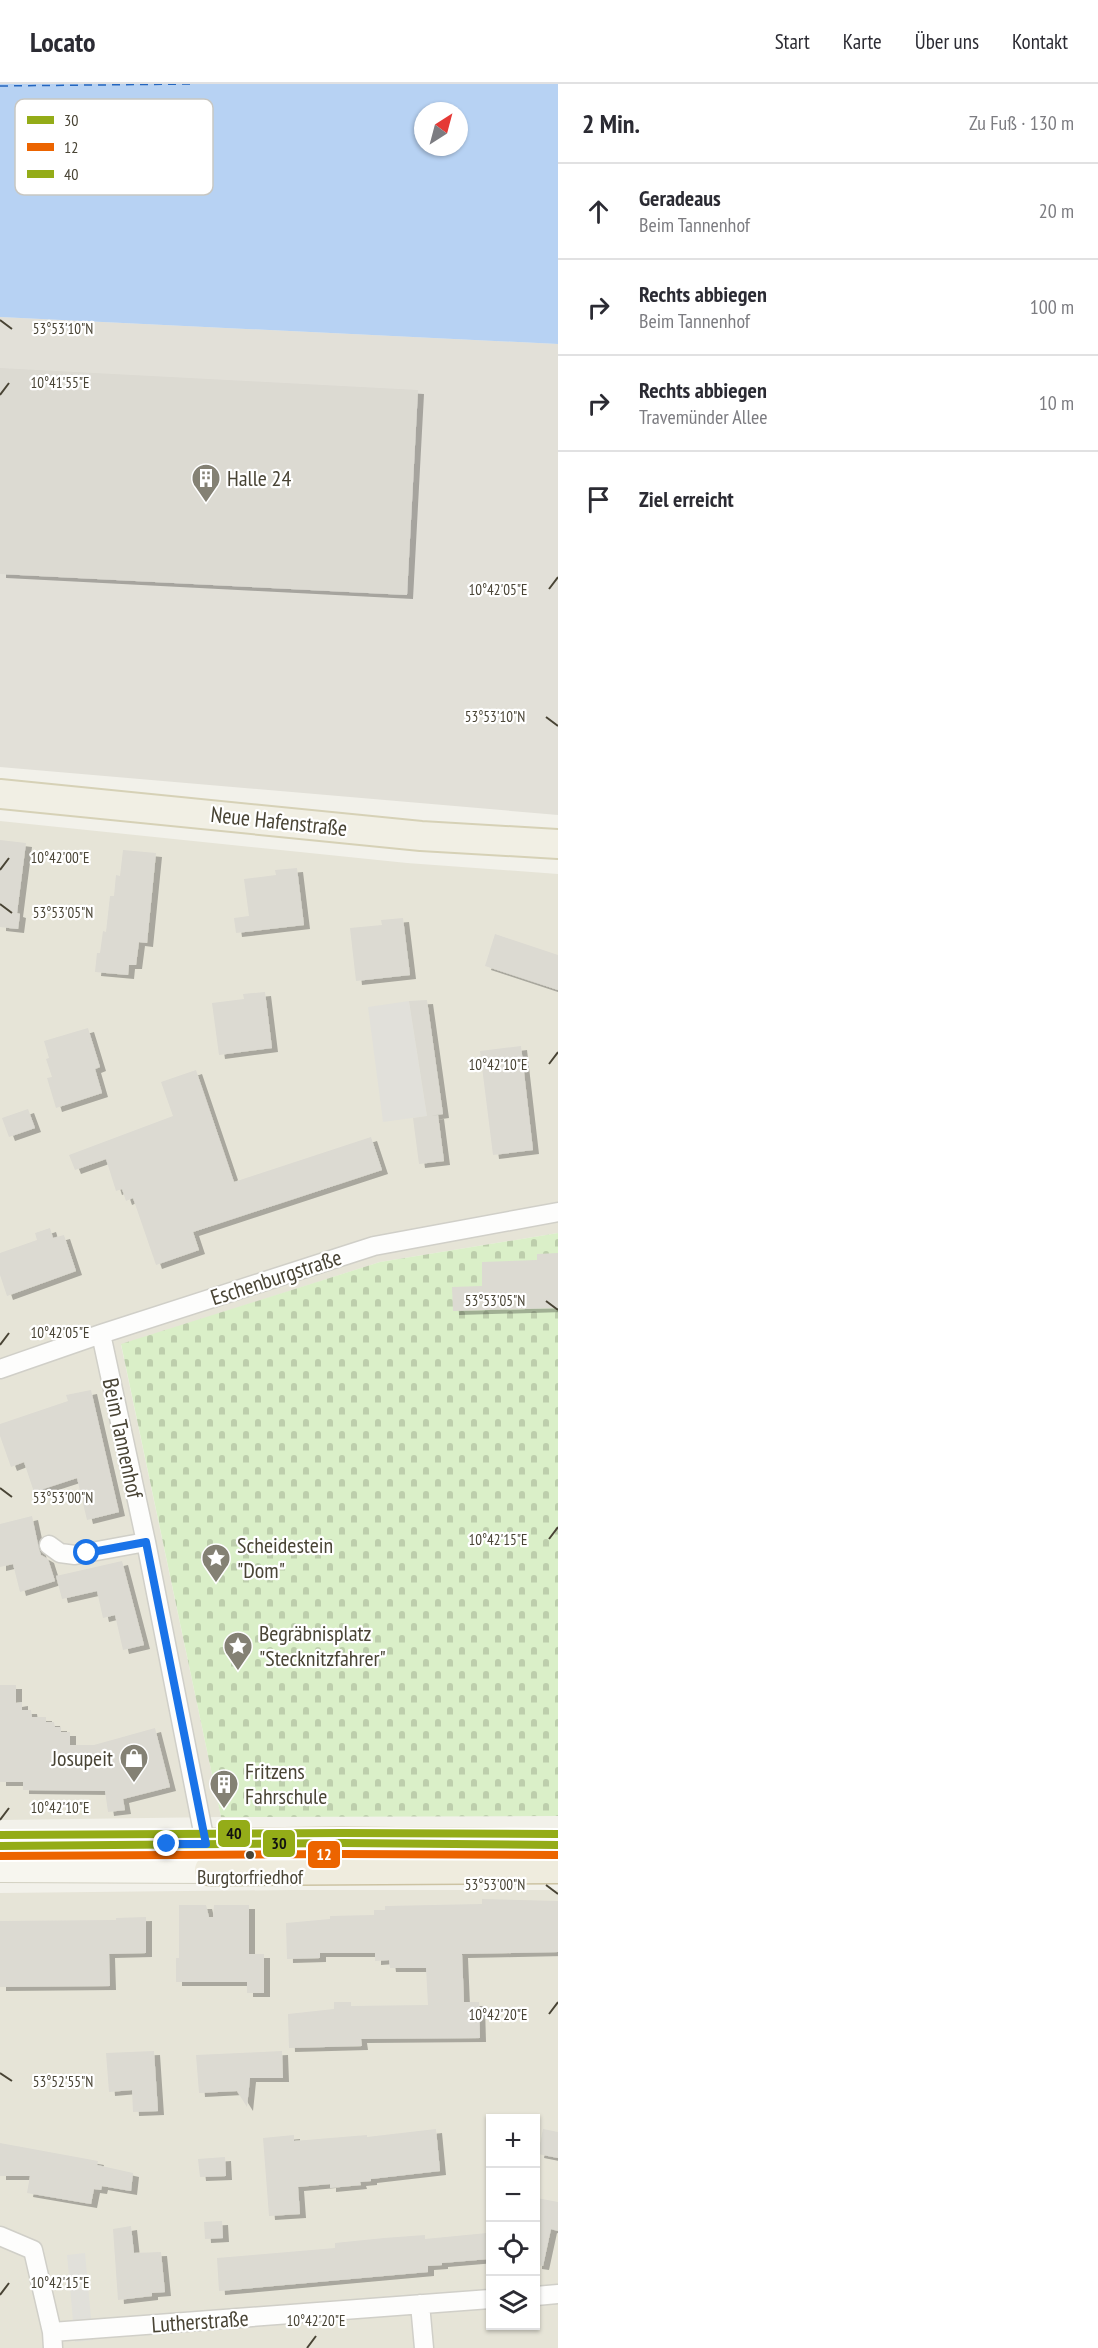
<!DOCTYPE html>
<html lang="de">
<meta charset="utf-8">
<style>
:root{--surface:#fff;--page:#f2f2f3;--text:#2b2b33;--muted:#7c7c81;--line:#e1e1e2}
body{margin:0;font-family:"PT Sans Narrow",sans-serif;background:var(--page);color:var(--text)}
.controls{position:absolute;right:18px;bottom:18px;display:grid;overflow:hidden;border-radius:0px;box-shadow:0 2px 4px #0004}
.controls button{width:54px;height:54px;display:grid;place-items:center;padding:0;border:0;border-bottom:2px solid var(--line);background:var(--surface);color:var(--text);font:30px sans-serif}
.compass{position:absolute;left:414px;top:18px;width:54px;height:54px;border-radius:50%;background:var(--surface);box-shadow:0 2px 4px #0004;rotate:36deg}
.stop{position:absolute;width:18px;height:18px;margin:-14px;border:4px solid #1a73e8;border-radius:50%;background:#fff}
.stop.end{background:#1a73e8;border-color:#fff;box-shadow:0 2px 6px #0008}
.list{margin:0;padding:0;list-style:none}
h2{display:flex;justify-content:space-between;align-items:center;height:78px;margin:0;padding:0 24px;font-size:26px}
h2 small{font-size:20px;font-weight:400;color:var(--muted)}
.list li{display:grid;grid-template-columns:39px 1fr auto;gap:18px;align-items:center;box-sizing:border-box;height:96px;padding:0 24px;border-top:2px solid var(--line)}
.list b{display:block;font-size:22px;white-space:nowrap}
.list p{margin:0;font-size:20px;white-space:nowrap;color:var(--muted)}
.list em{font-size:20px;font-style:normal;color:var(--muted)}
.icon{flex:none;width:33px;height:33px;fill:none;stroke:currentColor;stroke-width:2;stroke-linecap:round;stroke-linejoin:round}
.map{position:relative;flex:none;width:558px;height:2264px;overflow:hidden}
header{display:flex;align-items:center;gap:36px;box-sizing:border-box;height:84px;padding:0 30px;background:var(--surface);border-bottom:2px solid var(--line)}
header strong{font-size:28px}
nav{display:flex;gap:33px;margin-inline-start:auto;font-size:21px}
main{display:flex}
aside{flex:1;background:var(--surface)}
.map>svg:first-child{display:block}
</style>
<header>
<strong>Locato</strong>
<nav><a>Start</a><a>Karte</a><a>Über uns</a><a>Kontakt</a></nav>
</header>
<main>
<div class="map">
<svg width="558" height="2264" viewBox="0 0 558 2264">
<defs>
<pattern id="cemetery-stones" width="16" height="16" patternUnits="userSpaceOnUse" patternTransform="scale(1.5)"><rect width="16" height="16" fill="#daefc8"/><path d="M2 7V4a2 2 0 0 1 4 0v3zM10 15v-3a2 2 0 0 1 4 0v3z" fill="#bdceac"/></pattern>
<filter id="shadow"><feDropShadow dx="6" dy="4" stdDeviation="0" flood-color="#0004"/></filter>
</defs>
<rect width="100%" height="100%" fill="#f2f1ea"/>
<path fill="#e6e4d7" fill-rule="evenodd" d="M0,737L407,779L558,790V1149L380,1178L121,1261L221,1733L0,1736Z
M291,1806H558V2264H0V1809ZM490,2034H536V2242H490Z"/>
<path fill="#e2e0d8" d="M0,233L558,260V731L0,683Z"/>
<path fill="url(#cemetery-stones)" d="M558,1149V1732L221,1733L121,1260L380,1178Z"/>
<path fill="#e1e0da" d="M409,917L427,1032L383,1038L368,923Z
M85,2169L93,2256L75,2258L67,2171Z"/>
<path fill="#b7d2f3" fill-rule="evenodd" d="M0,0H558V260L0,233ZM423,27H459V63H423Z"/>
<g fill="none" stroke-linecap="round" stroke-linejoin="round">
<path stroke="#2466bf" stroke-width="1.5" stroke-dasharray="8 6" stroke-linecap="butt" d="M0,2L190,0"/>
</g>
<path fill="#dcdad2" filter="url(#shadow)" d="M0,284L418,306L407,511L0,490Z
M0,756L26,759L17,829L20,830L18,845L0,843Z
M123,766L156,769L147,859L139,858L136,881H129L128,891L95,888L97,869H100L103,847L106,848L110,812H114L116,791L120,792Z
M297,784L304,841L236,849L234,834L249,832L244,795L276,791L275,786Z
M403,834L410,891L356,897L350,844L382,841L381,836Z
M495,850L558,871V906L485,882Z
M265,908L272,964L219,971L212,919L244,915L243,910Z
M427,916L443,1030L429,1032L438,1031L444,1077L419,1080L413,1034L427,1032L409,917Z
M88,944L100,983L95,985L102,1009L56,1024L47,994L52,993L46,975L49,974L44,957Z
M521,962L533,1066L493,1071L480,967Z
M196,986L234,1098L371,1053L382,1086L193,1148L199,1166L156,1181L133,1114L126,1117L122,1105L116,1107L106,1075L75,1086L69,1071L173,1032L161,998Z
M28,1025L35,1044L9,1053L2,1034Z
M50,1144L53,1154L64,1151L76,1187L7,1212L0,1191V1169L37,1156L35,1149Z
M558,1169V1224L453,1227L452,1203L482,1202V1178L537,1176V1170Z
M91,1306L119,1428L87,1436L77,1394L34,1408L24,1378L11,1383L0,1352V1340L68,1317L66,1311Z
M32,1432L39,1465L41,1471L48,1475L55,1497L20,1508L13,1480L0,1483V1440Z
M122,1477L144,1561L123,1566L115,1531L103,1534L97,1507L62,1515L56,1492Z
M0,1601H16V1619L22,1618V1626H31L32,1633H46V1638H54L55,1643H61V1648H70V1661H94L155,1644L170,1703L123,1715L125,1726L108,1728L105,1707L23,1706V1698H0Z
M482,1815L558,1817V1868L462,1870L464,1918H479L480,1954L361,1955L362,1962L289,1964L288,1930L334,1925V1918H351V1922L428,1921L426,1884H390L389,1876L375,1877V1869H320V1874L287,1875L286,1839L330,1835V1832L374,1831V1826H385V1822L482,1820Z
M179,1821H206L209,1833H213L214,1821H249V1870H264V1909H247V1898H176V1874H179Z
M146,1833V1869L109,1870L110,1902L0,1903V1837L116,1836V1834Z
M154,1967L158,2027L133,2028L132,2006L109,2008L106,1969Z
M282,1967L283,1994H250L247,2023L237,2007L199,2009L196,1971Z
M436,2045L440,2087L371,2095V2097L360,2098L361,2101L330,2104V2100L298,2103L300,2130L269,2132L263,2054L294,2051V2057L367,2051V2053Z
M543,2045L558,2048V2074L538,2070Z
M0,2059L98,2077L97,2081L133,2089L131,2107L102,2102L101,2106L94,2105L91,2120L27,2109L30,2092H0Z
M225,2073L226,2092L200,2093L198,2075Z
M537,2114L558,2118V2147L551,2145L543,2182L536,2181Z
M222,2137L223,2154L205,2155L204,2138Z
M131,2142L134,2169L161,2168L165,2208L152,2209V2212L118,2216L113,2145Z
M487,2149L489,2175L442,2179V2181L428,2182V2188L219,2207L217,2174L335,2164V2159L384,2154L425,2151V2155Z"/>
<g fill="none" stroke-linecap="round" stroke-linejoin="round">
<g stroke="#d0cfc8" stroke-width="21">
<path id="minor" d="M101,1250L146,1458L207,1768
M0,1285L101,1250L374,1162L558,1128
M49,1461L60,1469L75,1471L146,1458
M0,2152L33,2166L52,2248L53,2264
M536,2212L558,2210
M420,2220L424,2264
M52,2248L490,2215"/>
</g>
<g stroke="#d2d0c1" stroke-width="28">
<path id="secondary" d="M0,1762L206,1760
M0,1785L210,1786"/>
</g>
<g stroke="#d6d1b6" stroke-width="32">
<path id="primary" d="M0,710L421,752L558,760"/>
</g>
<g stroke="#ccc3a3" stroke-width="33">
<path id="trunk" d="M206,1760L342,1759L558,1761
M210,1786L558,1784"/>
</g>
<use href="#minor" stroke="#fdfdfc" stroke-width="18"/>
<use href="#secondary" stroke="#f7f6ef" stroke-width="26"/>
<use href="#primary" stroke="#f1efe4" stroke-width="28"/>
<use href="#trunk" stroke="#efecde" stroke-width="30"/>
<g stroke="#fff" stroke-width="12">
<path id="bus-1" d="M0,1762L342,1759L558,1761"/>
</g>
<g stroke="#fff" stroke-width="12">
<path id="bus-2" d="M0,1772L342,1770L558,1771"/>
</g>
<g stroke="#fff" stroke-width="12">
<path id="bus-3" d="M0,1751L342,1749L558,1750"/>
</g>
<use href="#bus-1" stroke="#94ac18" stroke-width="8"/>
<use href="#bus-2" stroke="#ec6400" stroke-width="8"/>
<use href="#bus-3" stroke="#94ac18" stroke-width="8"/>
</g>
<g fill="none" stroke-linecap="round" stroke-linejoin="round">
<path stroke="#1a73e8" stroke-width="8" d="M87,1469L146,1458L206,1760H167"/>
</g>
<path fill="none" stroke="#494435" stroke-width="2" d="M0,236L12,245M0,311L9,299M549,505L558,493M546,633L558,642M0,786L9,774M0,820L12,829M549,980L558,968M546,1217L558,1226M0,1261L9,1249M0,1404L12,1413M549,1455L558,1443M0,1736L9,1724M546,1801L558,1810M549,1930L558,1918M0,1989L12,1997M0,2211L9,2199M307,2264L316,2252"/>
<defs>
<g id="building-pin" transform="scale(1.5)"><path d="M0 17L-7.5 6A9.5 9.5 0 1 1 7.5 6Z" fill="#848174" stroke="#fff"/><path d="M-4-6H4V6H1V3H-1V6H-4ZM-2.5-4.3h1.7v1.8h-1.7ZM.8-4.3h1.7v1.8H.8ZM-2.5-1h1.7V.8h-1.7ZM.8-1h1.7V.8H.8Z" fill="#fff"/></g>
<g id="sight-pin" transform="scale(1.5)"><path d="M0 17L-7.5 6A9.5 9.5 0 1 1 7.5 6Z" fill="#848174" stroke="#fff"/><path d="M0-6L1.8-2.2L6-1.7L2.9 1.2L3.7 5.4L0 3.3L-3.7 5.4L-2.9 1.2L-6-1.7L-1.8-2.2Z" fill="#fff"/></g>
<g id="shop-pin" transform="scale(1.5)"><path d="M0 17L-7.5 6A9.5 9.5 0 1 1 7.5 6Z" fill="#848174" stroke="#fff"/><path d="M-5-2.5h2.3a2.7 3.5 0 0 1 5.4 0H5L5.5 6h-11ZM-1.5-2.5h3a1.5 2.3 0 0 0-3 0Z" fill="#fff"/></g>
</defs>
<g fill-rule="evenodd">
<use href="#building-pin" x="206" y="394"/>
<use href="#sight-pin" x="216" y="1474"/>
<use href="#sight-pin" x="238" y="1562"/>
<use href="#shop-pin" x="134" y="1674"/>
<use href="#building-pin" x="224" y="1700"/>
</g>
<circle fill="#494435" stroke="#fff" stroke-width="2" cx="250" cy="1771" r="5"/>
<g text-anchor="middle" stroke-width="4.5" stroke-linejoin="round" paint-order="stroke">
<g font-size="20" fill="#494435" stroke="#fff">
<text x="250" y="1800">Burgtorfriedhof</text>
</g>
<g font-size="22" fill="#494435" stroke="#fff" text-anchor="start">
<text x="227" y="402">Halle 24</text>
<text x="237" y="1469">Scheidestein<tspan x="237" dy="25">"Dom"</tspan></text>
<text x="259" y="1557">Begräbnisplatz<tspan x="259" dy="25">"Stecknitzfahrer"</tspan></text>
<text x="113" y="1682" text-anchor="end">Josupeit</text>
<text x="245" y="1695">Fritzens<tspan x="245" dy="25">Fahrschule</tspan></text>
</g>
<g font-size="22" fill="#494435" stroke="#fff">
<text transform="translate(279 737) rotate(6)" y="8">Neue Hafenstraße</text>
<text transform="translate(276 1193) rotate(-18)" y="8">Eschenburgstraße</text>
<text transform="translate(123 1354) rotate(78)" y="8">Beim Tannenhof</text>
<text transform="translate(200 2237) rotate(-4)" y="8">Lutherstraße</text>
</g>
</g>
<rect x="15" y="15" width="198" height="96" rx="9" fill="#fff" stroke="#c8c7c2" stroke-width="1.5"/>
<rect x="27" y="32" width="27" height="8" fill="#94ac18"/>
<rect x="27" y="59" width="27" height="8" fill="#ec6400"/>
<rect x="27" y="86" width="27" height="8" fill="#94ac18"/>
<g font-size="16" fill="#494435">
<text x="64" y="42">30</text>
<text x="64" y="69">12</text>
<text x="64" y="96">40</text>
</g>
<g font-size="15" text-anchor="middle" fill="#494435" stroke="#fff" stroke-width="4.5" stroke-linejoin="round" paint-order="stroke">
<text x="63" y="250">53°53'10"N</text>
<text x="60" y="304">10°41'55"E</text>
<text x="498" y="511">10°42'05"E</text>
<text x="495" y="638">53°53'10"N</text>
<text x="60" y="779">10°42'00"E</text>
<text x="63" y="834">53°53'05"N</text>
<text x="498" y="986">10°42'10"E</text>
<text x="495" y="1222">53°53'05"N</text>
<text x="60" y="1254">10°42'05"E</text>
<text x="63" y="1419">53°53'00"N</text>
<text x="498" y="1461">10°42'15"E</text>
<text x="60" y="1729">10°42'10"E</text>
<text x="495" y="1806">53°53'00"N</text>
<text x="498" y="1936">10°42'20"E</text>
<text x="63" y="2003">53°52'55"N</text>
<text x="60" y="2204">10°42'15"E</text>
<text x="316" y="2242">10°42'20"E</text>
</g>
<g stroke="#fff" stroke-width="2">
<rect x="217" y="1735" width="34" height="29" rx="6" fill="#94ac18"/>
<rect x="262" y="1745" width="34" height="29" rx="6" fill="#94ac18"/>
<rect x="307" y="1756" width="34" height="29" rx="6" fill="#ec6400"/>
</g>
<g font-size="16" text-anchor="middle" font-weight="bold" fill="#fff">
<text x="324" y="1776">12</text>
</g>
<g font-size="16" text-anchor="middle" font-weight="bold" fill="#111">
<text x="234" y="1755">40</text>
<text x="279" y="1765">30</text>
</g>
</svg>
<div class="controls">
<button>+</button>
<button>−</button>
<button><svg class="icon" aria-label="locate" viewBox="0 0 24 24"><circle cx="12" cy="12" r="6"/><path d="M12 2v4M12 18v4M2 12h4M18 12h4"/></svg></button>
<button><svg class="icon" aria-label="layers" viewBox="0 0 24 24"><path d="M12 4l9 5-9 5-9-5zM3 14l9 5 9-5"/></svg></button>
</div>
<svg class="compass" viewBox="-18 -18 36 36"><path d="M0-13l5 13h-10z" fill="#e53935"/><path d="M0 13l5-13h-10z" fill="#7c7c81"/></svg>
<div class="stop" style="left:87px;top:1469px"></div>
<div class="stop end" style="left:167px;top:1760px"></div>
</div>
<aside>
<h2>2 Min.<small>Zu Fuß · 130 m</small></h2>
<ul class="list">
<li><svg class="icon" aria-label="ahead" viewBox="0 0 24 24"><path d="M12 20V5M6 11l6-6 6 6"/></svg><div><b>Geradeaus</b><p>Beim Tannenhof</p></div><em>20 m</em></li>
<li><svg class="icon" aria-label="right" viewBox="0 0 24 24"><path d="M7 20v-9h11M14 6l5 5-5 5"/></svg><div><b>Rechts abbiegen</b><p>Beim Tannenhof</p></div><em>100 m</em></li>
<li><svg class="icon" aria-label="right" viewBox="0 0 24 24"><path d="M7 20v-9h11M14 6l5 5-5 5"/></svg><div><b>Rechts abbiegen</b><p>Travemünder Allee</p></div><em>10 m</em></li>
<li><svg class="icon" aria-label="arrive" viewBox="0 0 24 24"><path d="M6 21V4h12l-3 4 3 4H6"/></svg><div><b>Ziel erreicht</b></div></li>
</ul>
</aside>
</main>
